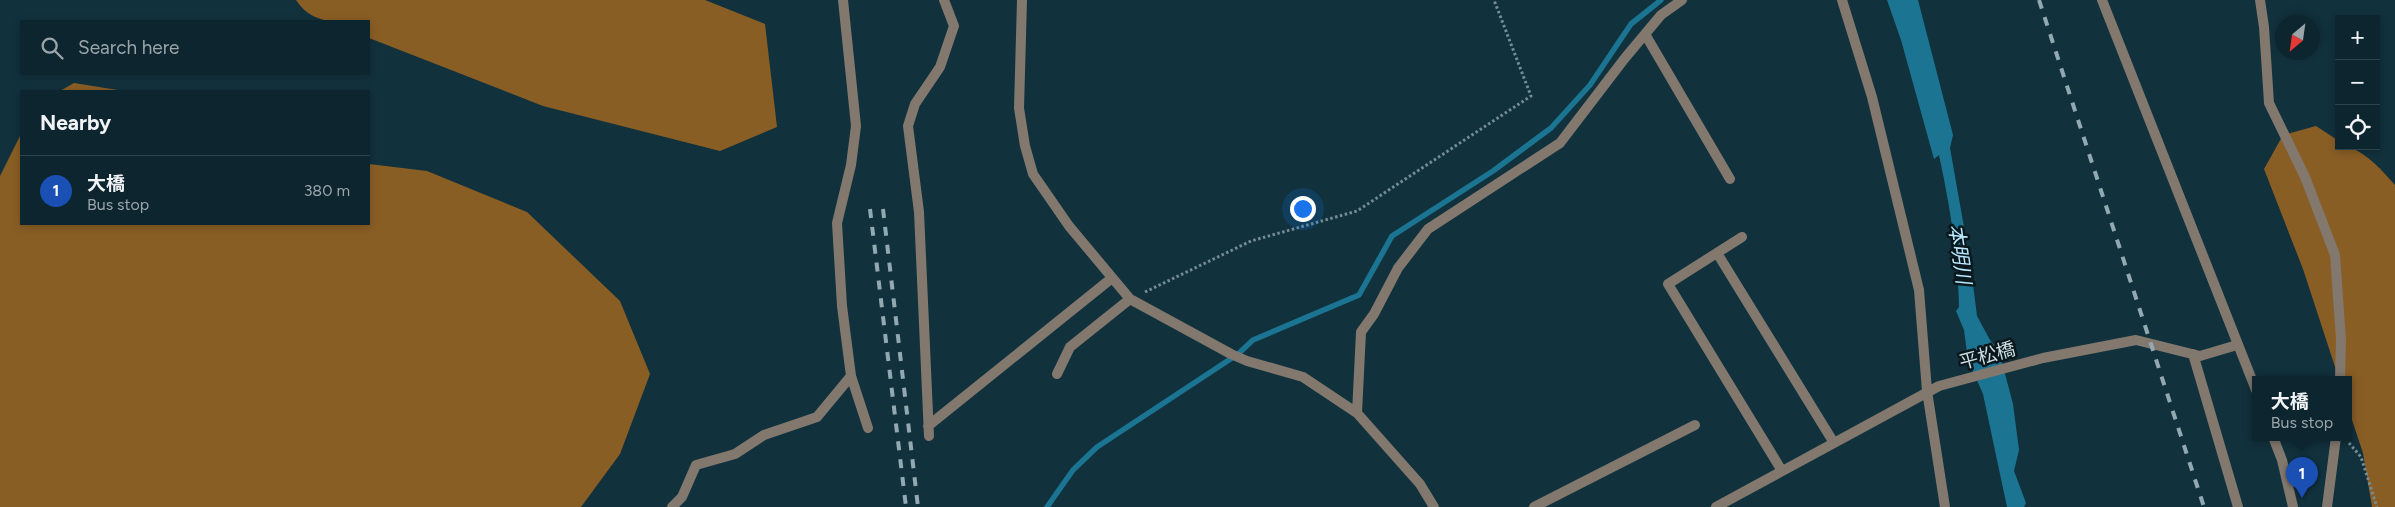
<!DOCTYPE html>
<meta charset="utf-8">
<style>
:root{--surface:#0d252e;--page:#1b313a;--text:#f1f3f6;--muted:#9aa5aa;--line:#2d424a;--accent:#f1a540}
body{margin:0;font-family:Figtree,"Noto Sans JP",sans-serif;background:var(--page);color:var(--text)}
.controls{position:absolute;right:15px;top:15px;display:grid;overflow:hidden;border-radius:0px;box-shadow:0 2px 8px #0003}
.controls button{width:45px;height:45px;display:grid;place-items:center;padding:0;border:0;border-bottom:1px solid var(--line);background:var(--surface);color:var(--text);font:25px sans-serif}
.compass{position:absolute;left:2275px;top:15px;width:45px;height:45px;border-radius:50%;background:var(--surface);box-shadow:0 2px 8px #0003;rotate:209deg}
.you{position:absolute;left:1302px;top:208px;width:18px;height:18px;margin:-12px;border:4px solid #fff;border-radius:50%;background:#1a73e8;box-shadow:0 0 0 8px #1a73e833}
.badge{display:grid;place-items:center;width:32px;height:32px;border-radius:50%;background:var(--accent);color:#fff;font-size:16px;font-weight:700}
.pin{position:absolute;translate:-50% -41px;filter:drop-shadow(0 1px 2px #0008)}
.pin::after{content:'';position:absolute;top:26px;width:18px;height:15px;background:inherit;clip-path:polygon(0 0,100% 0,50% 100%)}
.popup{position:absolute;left:2252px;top:376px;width:100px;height:65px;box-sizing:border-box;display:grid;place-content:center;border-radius:0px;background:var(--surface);filter:drop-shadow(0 1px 4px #0005);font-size:16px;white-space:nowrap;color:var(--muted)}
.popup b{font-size:19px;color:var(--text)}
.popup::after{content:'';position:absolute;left:50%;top:100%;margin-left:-10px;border:10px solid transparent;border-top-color:var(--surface)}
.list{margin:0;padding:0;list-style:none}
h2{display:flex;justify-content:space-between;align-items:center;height:65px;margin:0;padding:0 20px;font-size:21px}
h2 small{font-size:16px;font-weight:400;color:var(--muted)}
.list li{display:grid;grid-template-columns:32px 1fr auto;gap:15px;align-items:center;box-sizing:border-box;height:70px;padding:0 20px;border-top:1px solid var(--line)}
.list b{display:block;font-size:19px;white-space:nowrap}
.list p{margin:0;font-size:16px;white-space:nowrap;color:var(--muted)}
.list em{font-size:16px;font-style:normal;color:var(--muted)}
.icon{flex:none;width:28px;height:28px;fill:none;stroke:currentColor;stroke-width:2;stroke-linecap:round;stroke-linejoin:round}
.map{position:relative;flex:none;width:2395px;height:507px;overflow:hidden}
.search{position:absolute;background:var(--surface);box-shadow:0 2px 8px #0003;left:20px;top:20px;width:350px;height:55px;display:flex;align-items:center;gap:12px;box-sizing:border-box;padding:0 18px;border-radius:0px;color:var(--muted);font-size:19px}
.panel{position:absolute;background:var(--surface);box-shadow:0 2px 8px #0003;left:20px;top:90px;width:350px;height:135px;border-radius:0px}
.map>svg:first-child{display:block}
</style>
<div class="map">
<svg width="2395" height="507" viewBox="0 0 2395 507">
<rect width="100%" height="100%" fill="#11313d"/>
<path fill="#895e25" d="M296,0H705L765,24L777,127L720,151L543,106L369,38V21C339,21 314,27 296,0Z
M74,83L124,91H60Z
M2316,126L2339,141V146C2361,146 2381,169 2395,185V507H2372L2363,453L2348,408V379H2339L2303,269L2264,169L2283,135Z
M21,134V224H369V164L427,171L527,212L620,301L650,374L620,454L581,507H0V176Z"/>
<path fill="#1b7592" d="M1887,0H1918L1953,135L1950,148L1970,261L1977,316L1990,340L1999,351L2013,404L2019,450L2014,471L2026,503L2024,507H2007L1983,394L1968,360L1964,330L1956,311L1959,307C1958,255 1950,206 1939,155L1934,159L1901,40Z"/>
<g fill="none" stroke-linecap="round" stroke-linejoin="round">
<path stroke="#1b7592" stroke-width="5.5" d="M1047,507L1073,470L1097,447L1238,354L1253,340L1359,295L1392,236L1493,171L1551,128L1590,85L1631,24L1661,0"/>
<path stroke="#738c96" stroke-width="3" stroke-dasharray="2.5 2.5" stroke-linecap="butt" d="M1145,292L1251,241L1357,211L1531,96L1494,0
M2349,443L2361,457L2377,507"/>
<path stroke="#82786e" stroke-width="10" d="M1022,0L1019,108L1025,146L1033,174L1069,226L1130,299L1231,354L1247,361L1303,377L1357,413L1420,484L1434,507
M1842,0L1872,97L1919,290L1927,391L1945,507
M2260,0L2264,27L2269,103L2305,177L2335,255L2341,340L2340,379
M1645,34L1730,179
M1742,237L1668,284L1782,471
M1717,253L1834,443
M2193,354L2238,507
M1057,374L1070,347L1130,299
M851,376L868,428
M1357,413L1361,332L1374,314L1398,268L1428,229L1560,143L1625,58L1661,15L1682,0
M928,426L1112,278
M929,436L919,212L908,126L915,104L940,67L954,26L944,0
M672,507L682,497L696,465L735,454L764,435L817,417L851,376L842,306L837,223L851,165L856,126L843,0
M1534,507L1695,425
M1716,507L1939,386L2043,358L2136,340L2200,356L2237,345
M2327,507L2336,437"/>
<path stroke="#82786e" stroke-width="10" d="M2102,0L2256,390
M2273,437L2282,460L2293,507"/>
<path stroke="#93a9b2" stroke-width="4" stroke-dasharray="9 9" stroke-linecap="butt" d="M2039,0L2204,507
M870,209L906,507
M883,209L918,507"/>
</g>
<g text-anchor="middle" stroke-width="5" stroke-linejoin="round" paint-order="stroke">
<g font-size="19" fill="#cddfe6" stroke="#0a171c">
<text transform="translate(1987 355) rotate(-15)" y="7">平松橋</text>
</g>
<g font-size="20" font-style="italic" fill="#b7e8fd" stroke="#0a171c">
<text transform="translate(1960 254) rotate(82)" y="7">本明川</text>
</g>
</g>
</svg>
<div class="controls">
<button>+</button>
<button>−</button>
<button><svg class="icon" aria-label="locate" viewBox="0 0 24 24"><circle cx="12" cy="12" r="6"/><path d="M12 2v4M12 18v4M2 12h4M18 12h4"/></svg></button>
</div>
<svg class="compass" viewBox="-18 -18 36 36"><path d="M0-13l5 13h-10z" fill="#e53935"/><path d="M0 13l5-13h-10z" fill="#9aa5aa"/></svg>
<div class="you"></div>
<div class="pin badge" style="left:2302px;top:498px;background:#1a4fb4">1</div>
<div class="popup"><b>大橋</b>Bus stop</div>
<div class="search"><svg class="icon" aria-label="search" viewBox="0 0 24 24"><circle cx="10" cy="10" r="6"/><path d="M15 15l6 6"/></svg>Search here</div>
<section class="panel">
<h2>Nearby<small></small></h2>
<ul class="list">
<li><span class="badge" style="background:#1a4fb4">1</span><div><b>大橋</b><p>Bus stop</p></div><em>380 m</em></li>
</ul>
</section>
</div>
